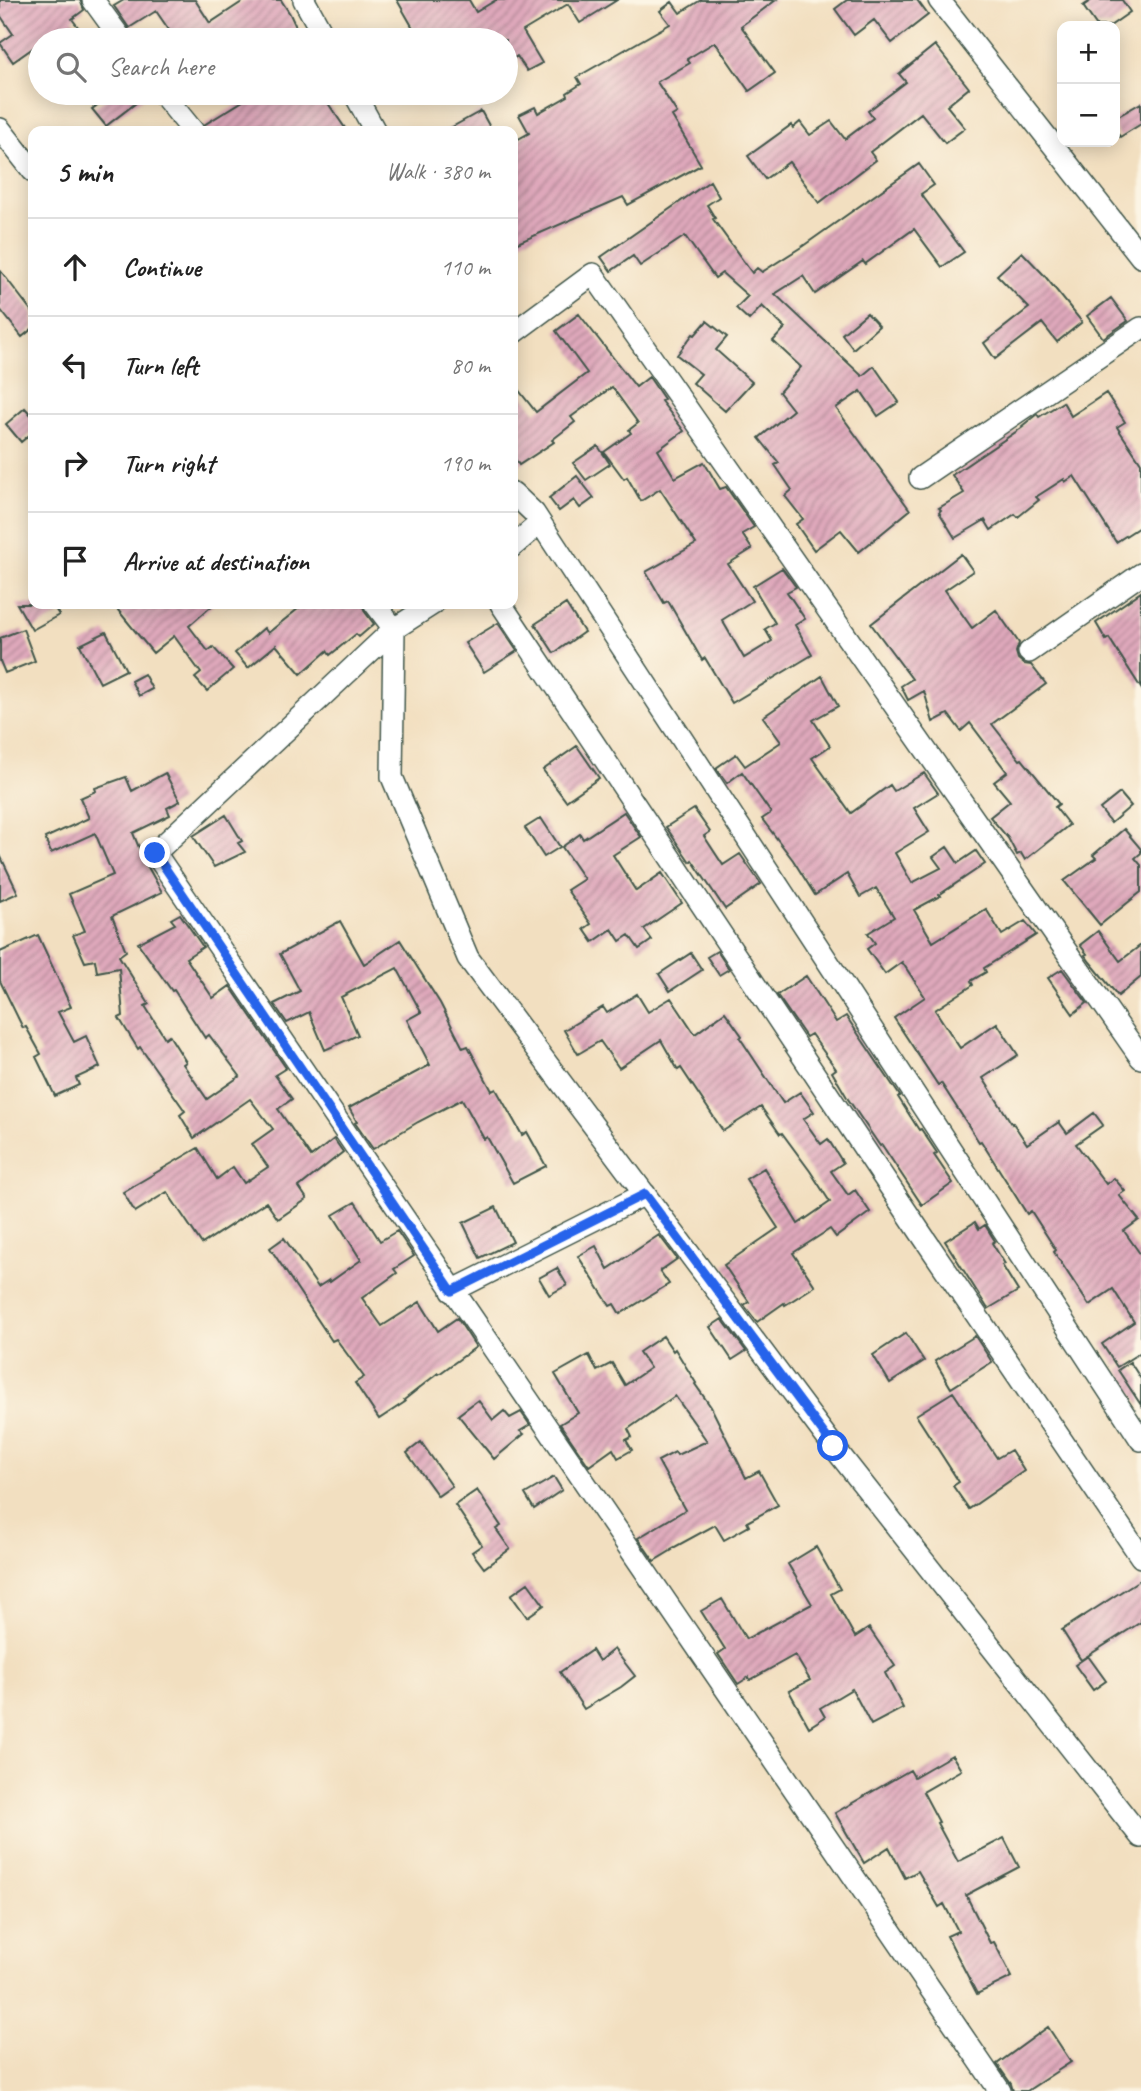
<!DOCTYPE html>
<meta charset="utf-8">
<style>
:root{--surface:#fff;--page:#f2f2f2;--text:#222;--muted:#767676;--line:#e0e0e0}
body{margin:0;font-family:Caveat,sans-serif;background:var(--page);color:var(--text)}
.controls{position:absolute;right:21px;top:21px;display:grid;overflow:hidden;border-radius:14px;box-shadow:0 4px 18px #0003}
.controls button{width:63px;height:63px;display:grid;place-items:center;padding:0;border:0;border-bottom:2px solid var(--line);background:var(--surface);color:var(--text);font:35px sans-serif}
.stop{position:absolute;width:21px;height:21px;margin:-16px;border:5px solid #2563eb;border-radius:50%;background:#fff}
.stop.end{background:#2563eb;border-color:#fff;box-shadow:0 2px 7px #0008}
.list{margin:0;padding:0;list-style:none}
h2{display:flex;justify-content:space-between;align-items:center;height:91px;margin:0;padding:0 28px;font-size:30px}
h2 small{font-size:23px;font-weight:400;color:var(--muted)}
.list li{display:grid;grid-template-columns:46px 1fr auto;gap:21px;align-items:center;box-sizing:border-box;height:98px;padding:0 28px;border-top:2px solid var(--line)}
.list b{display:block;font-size:26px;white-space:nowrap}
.list em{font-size:23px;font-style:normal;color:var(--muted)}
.icon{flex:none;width:38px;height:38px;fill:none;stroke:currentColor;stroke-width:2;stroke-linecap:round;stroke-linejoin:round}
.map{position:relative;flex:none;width:1141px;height:2091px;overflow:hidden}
.search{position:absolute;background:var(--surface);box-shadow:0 4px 18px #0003;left:28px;top:28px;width:490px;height:77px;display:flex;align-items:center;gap:18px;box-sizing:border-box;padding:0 24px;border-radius:38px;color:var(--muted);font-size:26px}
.panel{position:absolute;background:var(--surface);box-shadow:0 4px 18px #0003;left:28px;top:126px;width:490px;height:483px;border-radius:14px}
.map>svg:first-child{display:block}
</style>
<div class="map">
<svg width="1141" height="2091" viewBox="0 0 1141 2091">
<defs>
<pattern id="building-hatch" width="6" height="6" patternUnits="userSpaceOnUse" patternTransform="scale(1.75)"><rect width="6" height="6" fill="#dfa8bb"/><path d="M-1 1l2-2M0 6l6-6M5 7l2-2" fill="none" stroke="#b48a99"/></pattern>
</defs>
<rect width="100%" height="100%" fill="#fcf5e5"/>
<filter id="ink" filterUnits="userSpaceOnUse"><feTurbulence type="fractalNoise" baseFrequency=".0143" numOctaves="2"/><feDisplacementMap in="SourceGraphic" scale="14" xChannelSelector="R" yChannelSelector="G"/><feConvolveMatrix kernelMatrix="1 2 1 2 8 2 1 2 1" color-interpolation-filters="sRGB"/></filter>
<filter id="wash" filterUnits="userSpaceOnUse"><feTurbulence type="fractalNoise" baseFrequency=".00686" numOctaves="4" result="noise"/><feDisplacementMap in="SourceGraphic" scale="28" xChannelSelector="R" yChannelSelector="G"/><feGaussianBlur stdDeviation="1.57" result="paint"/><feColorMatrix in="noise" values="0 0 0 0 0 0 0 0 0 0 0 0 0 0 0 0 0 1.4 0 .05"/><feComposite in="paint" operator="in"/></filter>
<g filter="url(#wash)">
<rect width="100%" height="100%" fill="#f2dfc0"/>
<g id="blocks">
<path fill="url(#building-hatch)" d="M0,0H80L84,10L72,19L88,40H40V43L13,62L0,43L13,34L0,15Z
M124,0H195L210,23L245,0H281L290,14L302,40H176L156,11L129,28L114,6Z
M397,0H469L476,12L496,0H617L580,23L568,4L523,31L542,63L527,71L517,56L506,63V40H420Z
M701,0H776L741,26L775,73L749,91L715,42L687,59L690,63L657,82L677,113L672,116L701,165L628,205L623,197L513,245V142L529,133L519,115L535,107L538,113L568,96L567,93L581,84L577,77L670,24L660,11L672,2L680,13Z
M847,0H917L928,15L892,43L874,20L854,35L835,9Z
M1092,0H1122L1130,12L1110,26H1097L1083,6Z
M935,45L969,88L947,106L965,128L945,143L921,113L870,152L876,160L819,203L789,162L765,179L748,156L791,125L793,128L800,122L810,135L831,121L845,139L873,118L868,111L906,82L899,74Z
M115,93H149L106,126L92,109Z
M256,93H321L347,131H206L204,125Z
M1141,103V124L1120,137L1115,129V118Z
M481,111L492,131H445Z
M919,164L934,185L921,194L964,252L942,267L914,229L865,264L863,261L815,294L803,276L775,294L862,376L874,366L899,402L878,416L861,391L836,408L910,510L859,552L841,530L814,550L796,524L803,519L785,496L792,490L775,465L779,463L759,438L793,410L779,392L801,367L773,341L785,328L762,306L749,320L736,308L748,296L722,273L715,278L685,236L640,266L633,256L611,271L601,257L710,181L719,197L707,205L715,218L713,219L752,273L757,268L762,272L803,246Z
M1022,252L1044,275L1082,322L1057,342L1042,323L995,359L984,343L1029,308L997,275Z
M0,270L33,313V328L22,337L0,309Z
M1111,298L1128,321L1103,338L1087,316Z
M867,313L879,326L853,349L842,334Z
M579,314L636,387L649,377L664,399L661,401L684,431L658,450L675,478L704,462L720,489L726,487L754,527L742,534L752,549L728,564L752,601L722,620L744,658L772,641L765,629L775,623L753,586L782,568L796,587L787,592L805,619L795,625L812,655L732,703L705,658L702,660L668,601L664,603L646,572L696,544L660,489L641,501L627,477L624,479L604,452L631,433L629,430L638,423L612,387L571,417L575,422L552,440L554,442L519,465L513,456V383L536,412L587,373L556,331Z
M707,321L727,337L716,350L752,382L725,411L693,383L701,374L677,355L693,334L695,335Z
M1106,393L1125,422L1117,427L1141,463V526L1116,542L1074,476L1065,482L1064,479L1036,497L1039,500L1018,517L1015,514L991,530L985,520L955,538L939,512L941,510L939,508L964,493L952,475L1023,427L1022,426L1037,414L1039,417L1063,402L1071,416Z
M25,408L33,417V432L21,442L6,424Z
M598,446L610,464L586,480L573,463Z
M577,476L594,498L580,508L574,500L559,511L549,498Z
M961,554L973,571L945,590L972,628L996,610L1019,643L1016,652L1018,659L1024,664L1031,665L1046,684L992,724L1020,760L1022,759L1059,804L1055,807L1069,825L1025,860L1021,853L1017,855L1008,838L990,817L1010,801L994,782L1007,772L970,723L961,731L948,714L933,722L924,691L908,700L901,686L912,679L871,624Z
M1141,592V688L1109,638L1106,640L1096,623Z
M17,604H52L59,615L32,630Z
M113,604H214L189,626L208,651L213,647L233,669L207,691L195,678L201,673L174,636L153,653Z
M304,604H362L365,612L374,624L359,637L356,634L330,655L327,651L301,674L276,645L248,668L235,653L264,628L268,633Z
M566,604L584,632L554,653L535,624Z
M498,623L517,651L484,672L465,643Z
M23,629L35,661L5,673L0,661V638Z
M106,632L126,670L100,683L80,645Z
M144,674L152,689L139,696L131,681Z
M822,676L838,706L813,720L830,746L812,758L851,813L890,785L894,791L924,773L938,793L914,808L929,832L895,853L912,883L941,868L933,857L947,847L958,863L976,851L985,864L939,895L940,896L914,910L933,942L986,909L1002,935L1025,921L1036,935L984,968L986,972L971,981L973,985L935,1010L960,1048L997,1023L1018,1055L983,1078L1012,1124L1013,1123L1027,1144L1059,1122L1067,1133L1094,1113L1103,1125L1076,1144L1106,1184L1114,1178L1125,1191L1119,1195L1139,1220L1124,1231L1141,1255V1352L1117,1367L1102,1344L1134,1322L1113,1289L1089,1305L1054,1252L1056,1250L1031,1211L1027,1214L981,1141L979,1142L941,1083L938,1085L894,1018L925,997L902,962L885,974L867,949L875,943L868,933L894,917L876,888L860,897L847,874L815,895L793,860L762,819L771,813L742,772L727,783L716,768L736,754L745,766L781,742L763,717Z
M577,746L599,778L566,801L543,770Z
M165,773L180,801L167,808L170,815L133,833L144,860L162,892L112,916L126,951L119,956L149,1004L145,1006L165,1038L169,1035L186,1062L183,1064L207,1099L240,1076L209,1035L205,1038L174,990L172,991L138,943L175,924L171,919L180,914L203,947L186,958L213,998L230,986L286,1068L275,1075L292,1099L278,1109L311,1157L334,1139L343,1152L299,1187L307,1199L278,1219L266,1202L202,1244L167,1192L135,1212L123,1192L198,1148L217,1179L233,1167L244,1183L268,1167L252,1144L273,1129L250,1099L194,1138L180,1115L185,1111L140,1047L138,1049L119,1018L123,1016L119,968L97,972L95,960L85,962L73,935L85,931L69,894L113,875L95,833L51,853L45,838L89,818L80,798L96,791L95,788L126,777L132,791Z
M1120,793L1131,806L1111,823L1100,809Z
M694,809L710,832L704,836L723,865L740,854L761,884L725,909L692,860L690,862L666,827Z
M624,812L641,837L613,855L636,891L662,873L682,903L644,929L652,940L639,949L629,935L620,941L612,929L593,942L584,929L591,924L567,890L584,879L562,847L580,834L583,839Z
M226,815L242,841L238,843L245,852L214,867L193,836Z
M541,818L560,847L544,857L525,828Z
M1124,829L1141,849V853L1135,858L1141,865V892L1100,925L1064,881L1096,858L1093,855Z
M0,855L18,893L0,901Z
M340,921L364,964L400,940L440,1003L463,1048L468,1046L492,1091L496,1089L522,1135L527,1132L546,1166L513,1183L487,1137L484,1139L462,1099L418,1122L373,1149L355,1123L357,1122L349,1108L430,1065L407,1020L421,1012L397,968L341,997L358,1035L325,1050L309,1012L287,1023L274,1004L300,991L280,954Z
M1098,931L1120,961L1141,945V977L1118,996L1090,962L1085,955L1087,954L1080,945Z
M38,935L71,1007L58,1012L74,1042L86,1036L100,1067L76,1078L79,1085L55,1096L36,1057L41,1054L26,1027L23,1028L0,981V952Z
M717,951L729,969L719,975L707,957Z
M691,953L702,970L670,991L659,974Z
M1062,969L1087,1003L1073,1014L1048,978Z
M806,976L836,1022L846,1016L900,1096L898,1097L919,1130L921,1129L937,1153L934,1155L953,1183L922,1205L882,1145L880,1146L848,1099L832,1072L836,1069L811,1034L806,1037L777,995Z
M637,994L648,1012L671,998L695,1034L725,1012L742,1036L740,1038L783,1103L800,1092L814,1112L803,1119L821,1144L828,1139L843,1163L831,1171L848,1195L855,1190L870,1212L836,1237L830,1229L793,1253L815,1286L785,1305L784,1303L757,1322L744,1305L749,1302L724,1265L778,1228L746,1179L764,1168L798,1224L830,1202L810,1171L782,1133L780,1134L761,1107L723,1131L681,1068L678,1070L661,1040L619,1068L600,1041L578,1054L564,1030L603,1007L607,1013Z
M355,1202L380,1241L397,1231L414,1256L394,1269L397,1273L362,1298L382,1326L420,1302L438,1331L457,1318L476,1347L439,1374L438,1373L404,1400L405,1402L379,1419L355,1383L364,1377L336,1339L332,1341L270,1248L284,1238L318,1287L329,1280L330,1282L361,1260L333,1215Z
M496,1207L513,1242L480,1258L463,1223Z
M975,1222L979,1229L985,1225L995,1241L992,1243L1005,1264L1002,1265L1018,1291L988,1309L945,1241Z
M659,1235L677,1259L660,1271L669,1284L620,1314L614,1304L610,1306L578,1256L596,1246L608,1269Z
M557,1268L567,1285L549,1295L539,1278Z
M722,1319L746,1351L732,1360L710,1327Z
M906,1333L924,1361L890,1383L873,1355Z
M663,1336L673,1351L675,1349L696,1383L695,1384L711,1407L746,1478L759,1471L778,1505L747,1522L749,1526L724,1540L715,1525L671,1549L672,1550L654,1561L638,1538L685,1510L658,1461L675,1452L677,1455L707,1441L675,1396L628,1429L632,1437L626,1440L632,1450L618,1458L613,1449L589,1466L560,1424L578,1413L555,1374L589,1355L597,1371L612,1363L625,1385L650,1368L639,1352Z
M975,1336L992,1362L951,1388L935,1361Z
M1130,1362L1141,1379V1405L1118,1370Z
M953,1392L997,1458L1011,1450L1024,1471L969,1509L953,1486L959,1482L916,1415Z
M478,1400L493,1420L504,1411L510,1418L521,1412L530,1425L520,1431L524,1434L494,1459L458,1415Z
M421,1442L452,1486L438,1496L407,1453Z
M554,1477L562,1490L534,1509L525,1494Z
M477,1490L501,1526L496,1529L510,1549L484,1568L472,1552L482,1545L455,1505Z
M816,1547L840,1589L831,1594L855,1637L869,1628L895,1666L885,1673L903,1708L871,1725L852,1689L820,1708L825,1717L809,1727L789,1691L810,1680L795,1655L750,1680L749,1677L738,1684L718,1654L725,1649L701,1611L722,1599L746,1639L812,1604L788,1564Z
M1141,1579V1622L1081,1660L1062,1630Z
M528,1583L544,1605L527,1617L511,1595Z
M614,1649L635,1676L621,1687L584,1709L560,1672L592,1650L599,1661Z
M1088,1656L1106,1681L1093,1690L1075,1665Z
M952,1755L961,1770L923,1792L939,1822L937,1823L958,1862L1004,1838L1019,1867L966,1895L990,1943L994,1942L1012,1977L977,1994L947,1936L958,1931L944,1904L939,1907L918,1871L905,1878L889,1847L864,1863L835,1813L910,1770L914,1777Z
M1048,2027L1071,2062L1027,2091H1013L1011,2084L997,2064Z"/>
</g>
</g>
<g filter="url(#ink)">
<use href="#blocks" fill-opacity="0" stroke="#3f5549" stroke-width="2"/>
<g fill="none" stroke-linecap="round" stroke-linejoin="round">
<g stroke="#3f5549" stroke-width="24">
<path id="minor" d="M93,0L122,40
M304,0L326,40
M939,0L1141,257
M162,93L193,131
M354,93L375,131
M0,129L33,171
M513,333L593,274L1141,1058
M920,478L1141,328
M513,493L534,513L1141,1440
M513,546L540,523
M375,604L394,629L392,777L468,958L833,1446L1141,1837
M433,604L394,629L155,853L1000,2091
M501,604L920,1232L1141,1557
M1029,652L1141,574
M452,1291L645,1194"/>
</g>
<use href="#minor" stroke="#fff" stroke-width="21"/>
</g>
</g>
<g fill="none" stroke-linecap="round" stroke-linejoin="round" filter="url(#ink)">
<path stroke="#2563eb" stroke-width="9" d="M155,853L452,1291L645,1194L833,1446"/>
</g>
</svg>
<div class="controls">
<button>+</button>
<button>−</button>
</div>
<div class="stop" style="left:833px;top:1446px"></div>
<div class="stop end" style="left:155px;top:853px"></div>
<div class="search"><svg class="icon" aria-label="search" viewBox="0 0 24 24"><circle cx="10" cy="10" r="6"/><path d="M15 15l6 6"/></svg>Search here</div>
<section class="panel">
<h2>5 min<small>Walk · 380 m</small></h2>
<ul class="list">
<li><svg class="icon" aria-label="ahead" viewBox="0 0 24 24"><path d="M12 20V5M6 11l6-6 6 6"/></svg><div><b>Continue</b></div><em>110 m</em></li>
<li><svg class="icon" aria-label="left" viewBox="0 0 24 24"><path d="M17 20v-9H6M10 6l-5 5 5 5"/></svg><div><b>Turn left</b></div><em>80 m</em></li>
<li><svg class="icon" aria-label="right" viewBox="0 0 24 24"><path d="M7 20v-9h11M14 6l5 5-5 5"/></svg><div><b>Turn right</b></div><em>190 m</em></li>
<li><svg class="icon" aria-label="arrive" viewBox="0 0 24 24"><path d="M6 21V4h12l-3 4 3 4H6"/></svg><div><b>Arrive at destination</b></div></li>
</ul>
</section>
</div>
